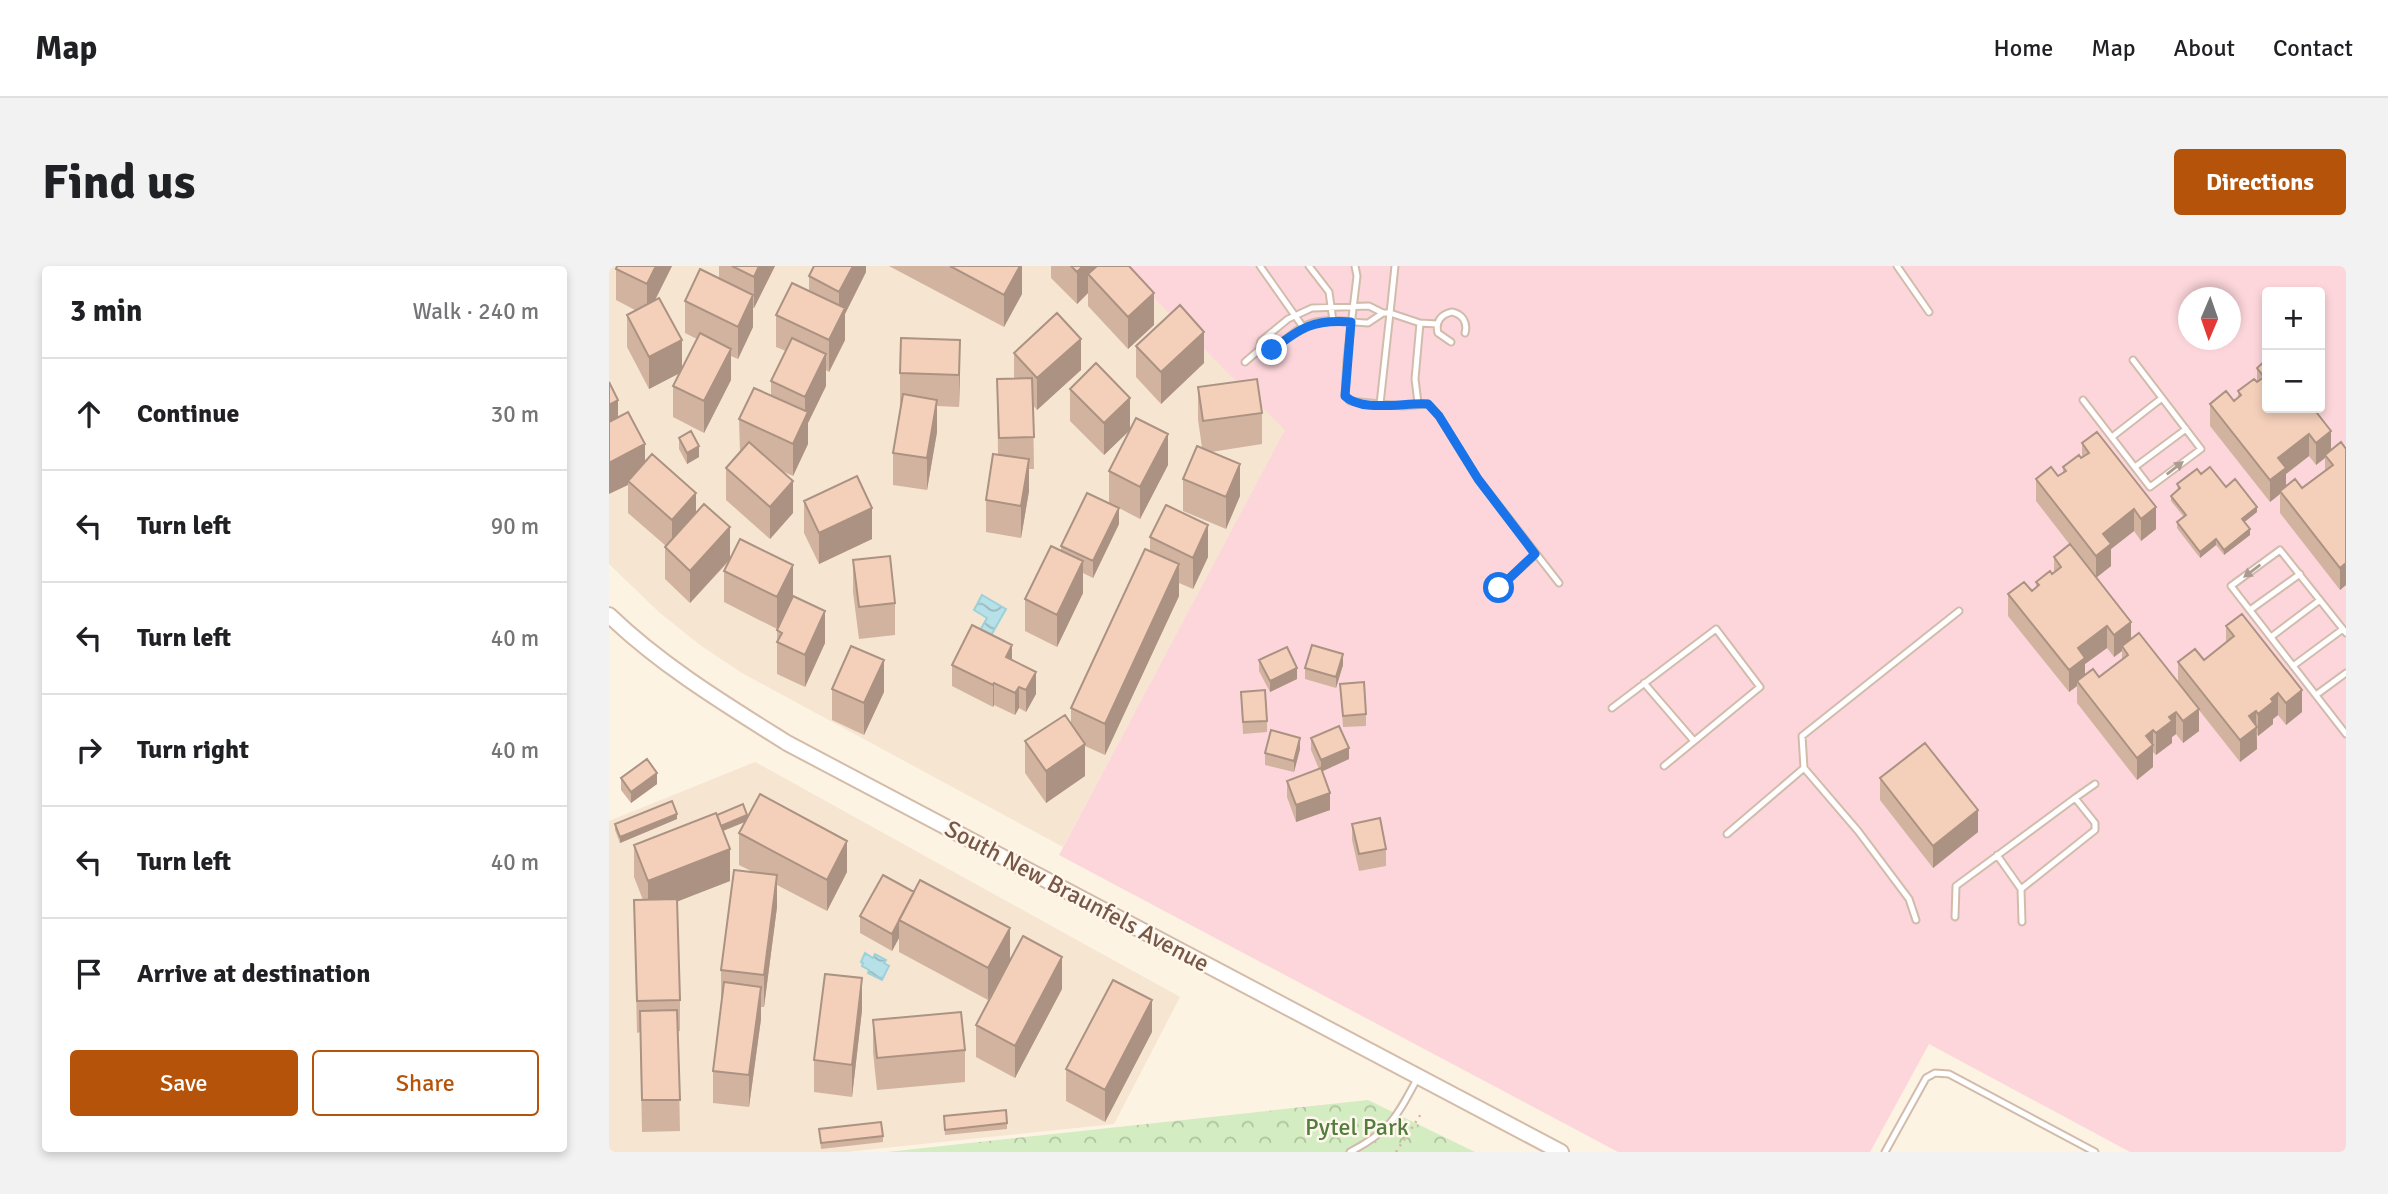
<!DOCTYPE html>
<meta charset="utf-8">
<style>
:root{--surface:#fff;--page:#f2f2f2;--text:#202124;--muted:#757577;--line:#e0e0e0;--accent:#b45309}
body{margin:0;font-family:Signika,sans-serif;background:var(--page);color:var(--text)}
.controls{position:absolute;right:21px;top:21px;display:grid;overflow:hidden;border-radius:7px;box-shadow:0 4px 10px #0003}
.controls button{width:63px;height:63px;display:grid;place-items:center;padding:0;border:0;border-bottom:2px solid var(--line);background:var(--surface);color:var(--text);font:35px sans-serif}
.compass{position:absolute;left:1569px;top:21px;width:63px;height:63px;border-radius:50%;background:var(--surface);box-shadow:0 4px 10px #0003;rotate:182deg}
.stop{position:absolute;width:21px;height:21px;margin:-16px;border:5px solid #1a73e8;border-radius:50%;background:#fff}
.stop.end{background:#1a73e8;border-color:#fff;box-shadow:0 2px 7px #0008}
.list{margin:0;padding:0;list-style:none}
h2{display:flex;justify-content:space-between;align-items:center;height:91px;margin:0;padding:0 28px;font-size:30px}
h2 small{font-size:23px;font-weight:400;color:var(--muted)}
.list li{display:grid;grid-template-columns:46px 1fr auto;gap:21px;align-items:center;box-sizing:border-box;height:112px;padding:0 28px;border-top:2px solid var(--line)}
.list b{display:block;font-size:26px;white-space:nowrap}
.list em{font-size:23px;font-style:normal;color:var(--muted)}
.actions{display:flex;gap:14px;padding:21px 28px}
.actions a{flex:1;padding:16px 0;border:2px solid var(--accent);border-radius:7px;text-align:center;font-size:24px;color:var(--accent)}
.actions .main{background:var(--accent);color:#fff}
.icon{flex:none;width:38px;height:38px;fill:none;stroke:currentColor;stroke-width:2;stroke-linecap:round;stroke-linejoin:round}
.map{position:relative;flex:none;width:1737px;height:886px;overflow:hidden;border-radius:7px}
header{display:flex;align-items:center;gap:42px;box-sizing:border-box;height:98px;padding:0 35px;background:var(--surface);border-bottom:2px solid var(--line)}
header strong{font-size:33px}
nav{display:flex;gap:38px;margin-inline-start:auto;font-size:24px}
.intro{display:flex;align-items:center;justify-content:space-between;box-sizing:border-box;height:168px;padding:0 42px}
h1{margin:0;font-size:49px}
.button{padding:18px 32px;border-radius:7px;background:var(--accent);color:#fff;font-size:24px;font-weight:700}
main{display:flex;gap:42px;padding:0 42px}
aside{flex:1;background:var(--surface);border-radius:7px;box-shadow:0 4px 10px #0003}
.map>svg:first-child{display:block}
</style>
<header>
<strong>Map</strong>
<nav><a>Home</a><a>Map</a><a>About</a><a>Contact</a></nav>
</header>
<div class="intro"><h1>Find us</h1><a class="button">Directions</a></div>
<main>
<aside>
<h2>3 min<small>Walk · 240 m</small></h2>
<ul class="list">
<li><svg class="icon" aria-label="ahead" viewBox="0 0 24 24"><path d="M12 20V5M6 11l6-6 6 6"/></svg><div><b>Continue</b></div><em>30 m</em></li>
<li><svg class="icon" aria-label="left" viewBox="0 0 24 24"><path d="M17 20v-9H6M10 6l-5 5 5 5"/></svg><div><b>Turn left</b></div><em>90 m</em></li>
<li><svg class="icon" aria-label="left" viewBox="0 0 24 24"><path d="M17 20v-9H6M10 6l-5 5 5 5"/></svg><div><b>Turn left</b></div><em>40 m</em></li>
<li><svg class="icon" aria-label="right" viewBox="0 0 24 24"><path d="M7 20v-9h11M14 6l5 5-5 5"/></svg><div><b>Turn right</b></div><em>40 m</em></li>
<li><svg class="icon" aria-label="left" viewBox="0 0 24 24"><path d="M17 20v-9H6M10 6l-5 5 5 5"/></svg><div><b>Turn left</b></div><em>40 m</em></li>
<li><svg class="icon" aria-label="arrive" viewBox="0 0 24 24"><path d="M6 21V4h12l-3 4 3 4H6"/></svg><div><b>Arrive at destination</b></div></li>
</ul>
<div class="actions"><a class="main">Save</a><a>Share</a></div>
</aside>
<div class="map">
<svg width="1737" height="886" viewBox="0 0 1737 886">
<defs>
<pattern id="park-crowns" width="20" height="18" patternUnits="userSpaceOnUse" patternTransform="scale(1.75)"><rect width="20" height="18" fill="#d3ecc1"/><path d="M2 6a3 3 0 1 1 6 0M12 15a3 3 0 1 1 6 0" fill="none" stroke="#b0c29f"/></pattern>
<pattern id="water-waves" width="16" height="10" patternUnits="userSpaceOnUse" patternTransform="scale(1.75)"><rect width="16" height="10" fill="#b7e1e8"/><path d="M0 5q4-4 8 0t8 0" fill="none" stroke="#9ab9be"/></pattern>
</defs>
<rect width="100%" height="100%" fill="#fdf3e3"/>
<path fill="#f5e5d1" d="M0,0H513L677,164L454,581L133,407L91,379L51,347L0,298Z
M146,496L571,731L505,858L237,886H0V555Z"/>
<path fill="#fcd6db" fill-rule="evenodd" d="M513,0H1737V886H1521L1320,778L1261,886H1009L450,589L676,164ZM1658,26H1711V142H1658ZM1580,32H1622V74H1580Z"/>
<path fill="url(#park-crowns)" d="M759,834L866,886H278Z"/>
<path fill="url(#water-waves)" stroke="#9dd1da" stroke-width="2" d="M373,329L397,343L380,373L369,368L378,352L365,344Z
M256,687L264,692L266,688L277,694L275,697L280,700L273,714L259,707L260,704L253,700L254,697L252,696Z"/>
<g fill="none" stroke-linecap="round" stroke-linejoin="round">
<g stroke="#d1bcac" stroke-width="9">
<path id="service" d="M651,0L694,61
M700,0L720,26L724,55
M746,0L748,10L738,93L736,130L741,135L771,138
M786,0L781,47L811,57L828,58
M1288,0L1320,46
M842,76L829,67C826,56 832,48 843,46C853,48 859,56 856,67
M650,84C672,84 679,67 698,59C717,51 739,56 759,57L774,47
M636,96L650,84L652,75L679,53L703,42L760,40L774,47H781L771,138L794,140L819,138L830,150L869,213L950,317
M1474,134L1541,221L1592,183L1524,94
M809,137L806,113L811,57
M1503,171L1553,132
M1526,201L1577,163
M890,322L927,288
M1641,344L1691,308
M1737,367L1671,284L1622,320L1737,468
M1662,371L1711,334
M1684,400L1734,363
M1035,417L1085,475
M1707,429L1737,407
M1003,442L1107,363L1151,421L1055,500
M1195,502L1193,470L1350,345
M1466,532L1486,518
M1118,568L1195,502L1249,565L1300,633L1307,654
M1388,589L1412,623
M1346,651L1347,620L1466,532L1486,557V564L1412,623L1413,656
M741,886C781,865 787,852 808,813
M1276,886L1317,812L1326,807L1340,808L1486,886"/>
</g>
<g stroke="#d4bca9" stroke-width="18">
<path id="secondary" d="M0,349C53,400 116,438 178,477L952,886"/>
</g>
<path stroke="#d9b49d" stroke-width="2.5" stroke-dasharray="2 5" stroke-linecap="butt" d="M787,886L812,848"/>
<use href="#service" stroke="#fff" stroke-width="5"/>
<use href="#secondary" stroke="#fff" stroke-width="14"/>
</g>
<path fill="#d2b3a0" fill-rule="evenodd" d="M8,0H63L46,34L73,103L88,73L76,67V35L110,13V0H166L145,42H144V61L129,93L122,90V114L95,167L64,151V120L70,107L40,123L18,81V49L26,44L7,34V3Z
M257,0V6L236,48V74L220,106L217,104V120L199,157V178L184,210L173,205L184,247L161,273L117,234V202L131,186L130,153L162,130V115L177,85L167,81V49L200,25V10Z
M280,0H413V28L395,61Z
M442,0H520L545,59L519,83L479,40V27L468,38L442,12Z
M527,80L595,97L552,138L527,111Z
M405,87L472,104L428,144L424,139L425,203H420V225L412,272L377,266V234L389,188L388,113H405Z
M1648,102L1704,142L1722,184L1737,183V319L1731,324L1671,247V228L1661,236L1601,160V138L1625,135L1629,131V125L1648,116ZM1700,190L1707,199L1716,192V204L1693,222L1677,220V208Z
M351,106L350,141L328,140V166L318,224L284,219V187L292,139H291V107Z
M589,121L653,147V178L602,186L631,230L617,263L574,245V213L593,182L589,153Z
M461,123L521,163L559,199L531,253L510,242V258L484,312L474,307V327L448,381L416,365V333L452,284V280L500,237V205L521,164L495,189L461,155Z
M9,151L36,196L87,247L121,292L184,330L216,377L196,421L168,408V364L177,345L168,363L115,336V305L120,295L81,337L56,313V281L57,280L19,247V219Z
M70,172L90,191L78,198L70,183Z
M1473,177L1547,263L1532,275L1525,265L1502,283V300L1487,311L1522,373L1569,417V396L1595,394L1617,376V360L1693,446L1677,459L1669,449L1664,453V458L1649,470L1648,468V483L1631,496L1590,444V465L1574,477L1567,468L1563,471V477L1547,489L1544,486V501L1528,514L1468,437V420L1460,426L1399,350V328L1423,325L1427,321V316L1445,307V291L1461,279L1427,235V213L1449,210L1454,207V201L1473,192ZM1498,382L1505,391L1513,385V394L1490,411L1476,409V398Z
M1592,208L1617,221L1648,246L1635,256L1641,269L1615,289L1607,279L1591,292L1568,262V256L1575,251L1562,235V230L1569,225L1568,218Z
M195,235L263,273L210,298L195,267Z
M541,271L599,291L584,323L570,317V330L496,489L476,480V510L437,537L416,507V475L462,457V442L541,285Z
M244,294L286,337V369L250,373L244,326Z
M403,394L427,428L417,446L410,442L406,449L385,439L384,441L343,420V399Z
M650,394L688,413L661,426L650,405Z
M734,399L727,422L696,413V402Z
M731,418L757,448V460L734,461Z
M223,423L275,426L255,469L223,454Z
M632,426L658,455V466L634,468Z
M702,472L740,493L713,505L721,544L687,556L678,531V515L710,503L702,484Z
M691,483L685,506L656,499V487Z
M12,512L48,518L22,537L12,524Z
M1271,512L1369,566L1324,602L1271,534Z
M108,549L138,551L238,606L218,645L168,619V641L155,741H152V753L140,841L104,837V805L112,736V704L144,606L130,599V567L136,556L114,565L121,615L68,635L71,734V765H69L71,865L33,866L31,766L28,767L25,634H34L25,611V579Z
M68,553L11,577L6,564V558Z
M743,558L777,583V600L750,605L743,574Z
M274,609L401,694L379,734L290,686V672L283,685L251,667V650Z
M453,723L406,812L367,791V759Z
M253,744L243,831L205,826V794Z
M264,754L356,784V816L268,824L264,786Z
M543,766L496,856L457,835V803Z
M335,850L398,857V863L336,869Z
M210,863L274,870V876L212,883Z"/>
<path fill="#ab9282" d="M47,0H63L38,50V18Z
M150,0H166L145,42V11Z
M244,0H257V6L236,48V74L220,106V74L230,53V26Z
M411,0H413V28L395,61V29Z
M474,0H502L479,8V27L468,38V6Z
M545,27V59L519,83V51Z
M144,29V61L129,93V61Z
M595,66V97L552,138V106Z
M472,73V104L428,144V112Z
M73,74V106L40,123V91Z
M351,74V106L350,141V109Z
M122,83V114L95,167V135Z
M217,88V120L199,157V178L184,210V178L196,153V131Z
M521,132V164L495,189V157Z
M9,134V166L0,171V139Z
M328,134V166L318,224V192Z
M1722,165V187L1716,189V192L1707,199V177Z
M559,168V199L531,253V221Z
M1700,168V190L1677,208V224L1671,225V228L1661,236V214L1669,192Z
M36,178V210L19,215V219L0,228V197Z
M90,180V191L78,198V187Z
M420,193V225L412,272V240Z
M631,198V230L617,263V231Z
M184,215V247L161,273V241Z
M87,227V259L63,286V254Z
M1547,241V263L1532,275V253Z
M1648,241V246L1633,258V253Z
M263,242V273L210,298V267Z
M510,242V258L484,312V295Z
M1525,243V265L1502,283V300L1487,312V290L1494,268Z
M599,259V291L584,323V292Z
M121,261V293L81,337V305Z
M1641,263V269L1615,289V284Z
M1607,273V279L1591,292V286Z
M474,295V327L448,381V349Z
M1737,297V319L1731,324V302Z
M570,298V330L496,489V458Z
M184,299V331L168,363V331Z
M216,345V377L196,421V389Z
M1522,356V378L1513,380V385L1505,391V369Z
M1498,360V382L1476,398V414L1468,415V420L1460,426V404L1469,382Z
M403,379V401L397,391Z
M734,388V399L727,422V411Z
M275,394V426L255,469V437Z
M688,402V413L661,426V415Z
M427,406V428L417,446V424Z
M385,417V439L384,441V419Z
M410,421V442L406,449V427Z
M1693,424V446L1677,459V437Z
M1669,427V449L1664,453V458L1649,470V448L1662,433Z
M1590,443V465L1574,477V455Z
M1647,445L1648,483L1631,496V474L1640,450Z
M1567,446V468L1563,471V477L1547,489V467L1560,451Z
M1544,464V501L1528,514V492L1537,470Z
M691,472V483L685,506V495Z
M476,478V510L437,537V505Z
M740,482V493L712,506V494Z
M48,507V518L22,537V526Z
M721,527V544L687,556V539Z
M1369,544V566L1324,602V580Z
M68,548V553L11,577V571Z
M138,549V555L77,580V574Z
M238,575V606L218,645V614Z
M121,583V615L39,647V615Z
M168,609V641L155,741V709Z
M290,655V672L283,685V668Z
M401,662V694L379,734V702Z
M453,691V723L406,812V780Z
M253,712V744L243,831V799Z
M152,721V753L140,841V809Z
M543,734V766L496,856V824Z"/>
<path fill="#f4d0ba" stroke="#ab9282" stroke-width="2" d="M8,0H47L38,18L7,3Z
M123,0H150L145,11Z
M205,0H244L230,26L200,10Z
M341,0H411L395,29Z
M462,0H474L468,6Z
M488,0H520L545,27L519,51L479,8Z
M91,3L144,29L129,61L76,35Z
M183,17L236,42L220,74L167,49Z
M50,32L73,74L40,91L18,49Z
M571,39L595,66L552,106L527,80Z
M448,47L472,73L428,112L405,87Z
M91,67L122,83L95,135L64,120Z
M183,72L217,88L196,131L162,115Z
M292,72L351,74L350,109L291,107Z
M1658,93V142H1704L1722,165L1707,177L1700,168L1669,192L1677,202L1661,214L1601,138L1617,125L1625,135L1632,129L1629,125L1645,113L1648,116L1655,111L1648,102Z
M487,97L521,132L495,157L461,123Z
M423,112L425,171L390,172L388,113Z
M648,113L653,147L594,155L589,121Z
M0,116L9,134L0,139Z
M145,122L199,146L184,178L130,153Z
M294,128L328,134L318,192L284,187Z
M19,146L36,178L0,197V156Z
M527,152L559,168L531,221L500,205Z
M82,165L90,180L78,187L70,172Z
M1488,166L1547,241L1532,253L1525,243L1494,268L1502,278L1487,290L1427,213L1442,201L1449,210L1457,205L1454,201L1470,189L1472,192L1480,187L1473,177Z
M140,176L184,215L161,241L117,202Z
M1732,176L1737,183V297L1731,302L1671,225L1686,213L1693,222L1724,199L1716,189Z
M588,180L631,198L617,231L574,213Z
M43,188L87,227L63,254L19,215Z
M384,188L420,193L412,240L377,234Z
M1601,201L1617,221L1626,213L1648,241L1633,253L1641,263L1615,284L1607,273L1591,286L1568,256L1577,249L1562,230L1571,222L1568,218L1588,203L1592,208Z
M248,210L263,242L210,267L195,235Z
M478,227L510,242L484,295L452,280Z
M95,238L121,261L81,305L56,281Z
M557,239L599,259L584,292L541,271Z
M131,273L184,299L168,331L115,305Z
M1461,278L1522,356L1505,369L1498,360L1469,382L1476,392L1460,404L1399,328L1415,316L1423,325L1430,319L1427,316L1441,305L1443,308L1452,301L1445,291Z
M442,280L474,295L448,349L416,333Z
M536,283L570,298L496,458L462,442Z
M281,290L286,337L250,341L244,294Z
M184,330L216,345L196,389L168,376L173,367L168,364Z
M1633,348L1693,424L1677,437L1669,427L1662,433L1664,436L1649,448L1647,445L1640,450L1648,461L1631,474L1569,396L1586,383L1595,394L1625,370L1617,360Z
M363,359L403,379L397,391L427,406L417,424L410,421L406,427L385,417L384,419L343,399Z
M1530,367L1590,443L1574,455L1567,446L1560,451L1563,455L1547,467L1544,464L1537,470L1544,479L1528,492L1468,415L1484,403L1490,411L1519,389L1513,380Z
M703,379L734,388L727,411L696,402Z
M242,380L275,394L255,437L223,423Z
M678,381L688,402L661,415L650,394Z
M755,416L757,448L734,450L731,418Z
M656,424L658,455L634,456L632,426Z
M456,449L476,478L437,505L416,475Z
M730,460L740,482L712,494L702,472Z
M662,464L691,472L685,495L656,487Z
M1316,477L1369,544L1324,580L1271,512Z
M38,493L48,507L22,526L12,512Z
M712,502L721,527L687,539L678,515Z
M151,528L238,575L218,614L130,567Z
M63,535L68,548L11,571L6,558Z
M134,538L138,549L112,560L108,549Z
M107,547L121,583L39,615L25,579Z
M771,552L777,583L750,588L743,558Z
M125,604L168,609L155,709L112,704Z
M274,609L305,626L283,668L251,650Z
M311,614L401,662L379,702L290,654Z
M68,633L71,734L28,735L25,634Z
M414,670L453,691L406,780L367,759Z
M216,708L253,712L243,799L205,794Z
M504,714L543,734L496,824L457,803Z
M115,716L152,721L140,809L104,805Z
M68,744L71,834H33L31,745Z
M352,746L356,784L268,792L264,754Z
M397,844L398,857L336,864L335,850Z
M272,856L274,870L212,877L210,863Z"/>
<defs><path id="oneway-solid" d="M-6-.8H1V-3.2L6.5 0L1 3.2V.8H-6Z" transform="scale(1.75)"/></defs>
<g fill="#ad9b91">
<use href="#oneway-solid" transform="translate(1566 202) rotate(-38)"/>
<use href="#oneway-solid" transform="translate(1643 305) rotate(143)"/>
</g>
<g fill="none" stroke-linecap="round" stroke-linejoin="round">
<path stroke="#1a73e8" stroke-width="9" d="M663,84C691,62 704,53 742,56L736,130C753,147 797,136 819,138L830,150L869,213L926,288L890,322"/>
</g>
<g text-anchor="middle" stroke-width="5" stroke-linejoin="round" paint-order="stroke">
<g font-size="24" fill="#775848" stroke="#fff7eb">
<text transform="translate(468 630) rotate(28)" y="8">South New Braunfels Avenue</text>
</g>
<g font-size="24" fill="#527d3f" stroke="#fff7eb">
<text x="748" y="869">Pytel Park</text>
</g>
</g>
</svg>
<div class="controls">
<button>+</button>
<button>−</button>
</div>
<svg class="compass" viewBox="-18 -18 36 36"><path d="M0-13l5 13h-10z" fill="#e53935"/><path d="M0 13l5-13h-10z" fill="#757577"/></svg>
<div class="stop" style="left:890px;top:322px"></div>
<div class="stop end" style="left:663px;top:84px"></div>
</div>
</main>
